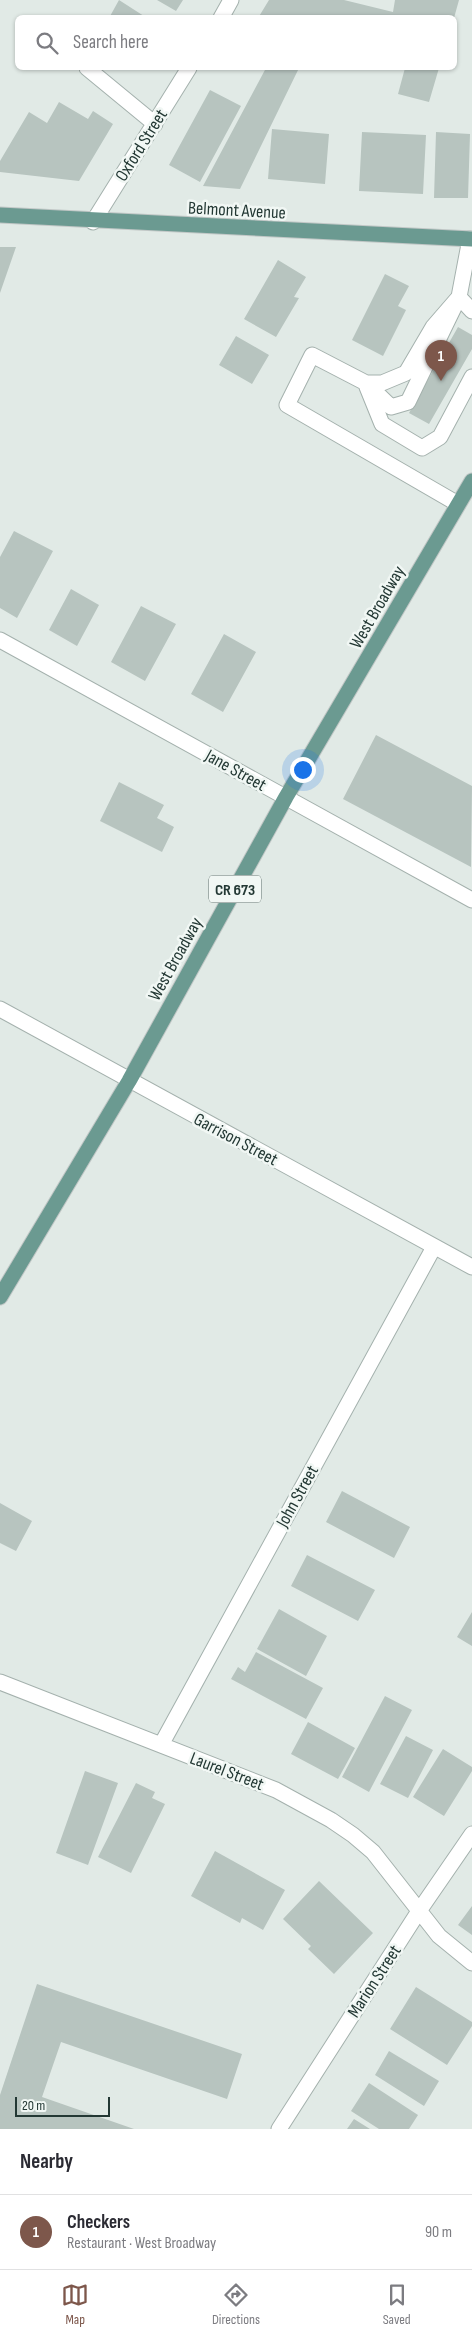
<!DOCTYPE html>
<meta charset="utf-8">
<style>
:root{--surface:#fff;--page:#f2f2f3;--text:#2b2b33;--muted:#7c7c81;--line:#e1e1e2;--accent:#7d574b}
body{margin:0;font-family:"Sofia Sans Condensed",sans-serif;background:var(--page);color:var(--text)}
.scale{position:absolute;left:15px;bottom:12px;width:95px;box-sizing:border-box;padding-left:5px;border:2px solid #233834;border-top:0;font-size:14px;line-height:18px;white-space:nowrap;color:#233834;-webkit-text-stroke:4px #f1f7f4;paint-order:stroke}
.you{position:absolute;left:302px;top:769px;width:18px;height:18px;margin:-12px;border:4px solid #fff;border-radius:50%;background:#1a73e8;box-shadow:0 0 0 8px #1a73e833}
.badge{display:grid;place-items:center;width:32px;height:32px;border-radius:50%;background:var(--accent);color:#fff;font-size:16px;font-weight:700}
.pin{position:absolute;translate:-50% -41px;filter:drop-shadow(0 1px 2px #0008)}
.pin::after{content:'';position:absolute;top:26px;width:18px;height:15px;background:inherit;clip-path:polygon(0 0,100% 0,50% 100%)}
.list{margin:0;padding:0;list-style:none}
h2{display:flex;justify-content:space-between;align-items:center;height:65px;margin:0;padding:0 20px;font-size:21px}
h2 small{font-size:16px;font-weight:400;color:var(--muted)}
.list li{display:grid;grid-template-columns:32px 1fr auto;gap:15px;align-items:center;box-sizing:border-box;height:75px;padding:0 20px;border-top:1px solid var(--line)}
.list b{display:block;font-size:19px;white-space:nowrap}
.list p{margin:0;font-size:16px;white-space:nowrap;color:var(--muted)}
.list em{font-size:16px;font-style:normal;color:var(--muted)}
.icon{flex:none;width:28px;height:28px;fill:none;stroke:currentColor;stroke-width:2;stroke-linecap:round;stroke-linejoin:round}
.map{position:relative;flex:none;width:472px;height:2129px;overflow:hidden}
.search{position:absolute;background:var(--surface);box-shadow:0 1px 4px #0004;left:15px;right:15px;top:15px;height:55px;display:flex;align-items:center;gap:12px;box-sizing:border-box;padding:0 18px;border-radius:8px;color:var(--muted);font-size:19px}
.sheet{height:140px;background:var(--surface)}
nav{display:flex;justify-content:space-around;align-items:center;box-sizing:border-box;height:70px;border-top:1px solid var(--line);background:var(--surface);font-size:14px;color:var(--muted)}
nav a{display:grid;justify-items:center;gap:2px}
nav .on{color:var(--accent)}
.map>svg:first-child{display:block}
</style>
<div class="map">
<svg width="472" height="2129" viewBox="0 0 472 2129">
<rect width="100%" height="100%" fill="#e1eae6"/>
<path fill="#b7c4bf" d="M119,0L147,18H109Z
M157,0H183L176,11Z
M269,0H344L393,12L395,0H459L454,18H258Z
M266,68H299L240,189L203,186Z
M405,68H439L429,102L398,94Z
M210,90L241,106L200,182L169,165Z
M59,102L88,119L93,111L113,124L79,181L0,172V161L29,112L47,123Z
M272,129L329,134L325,184L268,179Z
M362,132L426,135L423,194L359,191Z
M436,132L470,134L468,198H434Z
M0,247H16L0,293Z
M278,260L306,277L294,297L299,298L276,337L244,319Z
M385,274L409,286L398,306L406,310L383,356L352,340Z
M458,327L472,335V349L429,424L409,413Z
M236,336L269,355L252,384L219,365Z
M14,531L53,551L17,618L0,608V557Z
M71,589L99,605L77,646L49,630Z
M141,606L176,624L145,681L111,662Z
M224,634L256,652L223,712L191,694Z
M376,735L472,786L471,867L343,799Z
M119,782L164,805L157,818L174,827L162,852L100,821Z
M342,1491L410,1527L394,1558L326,1522Z
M0,1503L32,1521L16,1551L0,1543Z
M307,1555L375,1590L358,1621L291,1586Z
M279,1609L327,1636L306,1676L257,1649Z
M472,1612V1646L457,1637Z
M256,1652L323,1688L306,1719L231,1679L238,1667L245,1672Z
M385,1696L412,1710L369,1792L342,1777Z
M308,1722L355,1748L338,1779L291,1754Z
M406,1736L433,1750L408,1798L380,1784Z
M443,1749L472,1767V1771L444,1816L413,1797Z
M85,1771L118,1783L88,1865L56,1853Z
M136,1783L155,1792L152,1798L165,1804L131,1873L98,1857Z
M215,1851L285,1890L263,1930L242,1918L240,1923L191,1896Z
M319,1881L373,1933L334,1974L308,1949L311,1946L283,1919Z
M472,1906V1935L458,1925Z
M37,1984L242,2054L227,2099L61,2042L42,2097L134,2129H0V2095Z
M416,1987L472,2022V2026L447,2065L390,2029Z
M389,2051L439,2081L424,2106L375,2075Z
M369,2083L418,2115L409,2129H379L351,2111Z
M354,2119L370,2129H347Z"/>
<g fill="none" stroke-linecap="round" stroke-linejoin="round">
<g stroke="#a4b1ad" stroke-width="17">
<path id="minor" d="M221,18L231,0
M87,68L155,124
M93,222L189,68
M366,383H382L406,373L433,327L459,297L470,239
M367,387L382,424L422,448L440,437L472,377
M458,504L287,405L312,355L366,383L391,407L408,402L459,297L472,311
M0,640L472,900
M0,1009L472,1267
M0,1682L276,1790L331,1820L353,1835L373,1852L439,1936L472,1963
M161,1745L434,1247
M279,2129L419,1911L472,1834"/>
</g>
<g stroke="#c1c7c6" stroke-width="17">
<path id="major" d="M0,215L472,239
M0,1297L129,1081L286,797L472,481"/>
</g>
<use href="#minor" stroke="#fff" stroke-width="15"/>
<use href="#major" stroke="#6b9a91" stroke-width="15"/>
</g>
<g text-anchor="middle" stroke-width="5" stroke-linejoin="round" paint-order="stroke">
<rect fill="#f1f7f4" stroke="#61716e" stroke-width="1" x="209" y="875.5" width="52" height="27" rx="4"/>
<g font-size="16" font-weight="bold" fill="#233834">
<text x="235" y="895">CR 673</text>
</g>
<g font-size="18" fill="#233834" stroke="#f1f7f4">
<text transform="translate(141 145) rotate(-58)" y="6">Oxford Street</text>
<text transform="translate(237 210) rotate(3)" y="6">Belmont Avenue</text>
<text transform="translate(377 607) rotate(-60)" y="6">West Broadway</text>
<text transform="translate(236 770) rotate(29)" y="6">Jane Street</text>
<text transform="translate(175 959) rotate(-61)" y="6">West Broadway</text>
<text transform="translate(236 1139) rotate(28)" y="6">Garrison Street</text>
<text transform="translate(297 1496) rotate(-61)" y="6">John Street</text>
<text transform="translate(227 1771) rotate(21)" y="6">Laurel Street</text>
<text transform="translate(374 1981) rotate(-57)" y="6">Marion Street</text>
</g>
</g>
</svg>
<div class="scale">20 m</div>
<div class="you"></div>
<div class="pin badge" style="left:441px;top:381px">1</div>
<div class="search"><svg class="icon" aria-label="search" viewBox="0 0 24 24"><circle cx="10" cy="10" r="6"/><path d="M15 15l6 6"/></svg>Search here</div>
</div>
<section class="sheet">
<h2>Nearby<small></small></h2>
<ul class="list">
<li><span class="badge">1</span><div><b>Checkers</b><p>Restaurant · West Broadway</p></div><em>90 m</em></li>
</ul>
</section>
<nav>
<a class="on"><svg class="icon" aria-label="map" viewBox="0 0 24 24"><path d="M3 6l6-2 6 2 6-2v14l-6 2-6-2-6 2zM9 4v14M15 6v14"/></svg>Map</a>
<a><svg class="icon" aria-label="directions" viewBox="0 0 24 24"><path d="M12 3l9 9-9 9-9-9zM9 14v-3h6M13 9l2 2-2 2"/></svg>Directions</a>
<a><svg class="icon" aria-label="saved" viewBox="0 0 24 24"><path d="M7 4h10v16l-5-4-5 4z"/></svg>Saved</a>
</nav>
